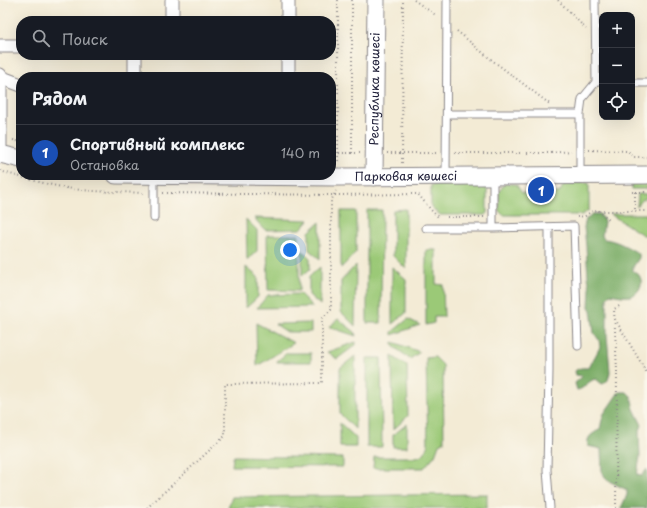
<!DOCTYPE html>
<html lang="ru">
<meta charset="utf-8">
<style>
:root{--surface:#171b24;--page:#20242c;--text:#f1f3f6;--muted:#9ea1a6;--line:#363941;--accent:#0b8043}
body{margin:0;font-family:"Playpen Sans",sans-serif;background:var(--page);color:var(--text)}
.controls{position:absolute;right:12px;top:12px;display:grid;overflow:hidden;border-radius:8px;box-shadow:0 4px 16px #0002}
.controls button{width:36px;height:36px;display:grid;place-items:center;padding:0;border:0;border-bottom:1px solid var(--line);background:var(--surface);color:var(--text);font:20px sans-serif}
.you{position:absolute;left:290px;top:250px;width:14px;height:14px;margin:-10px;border:3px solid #fff;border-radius:50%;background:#1a73e8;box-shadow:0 0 0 6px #1a73e833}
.badge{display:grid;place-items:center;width:26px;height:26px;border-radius:50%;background:var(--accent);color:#fff;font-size:13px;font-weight:700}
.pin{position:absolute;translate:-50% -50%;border:2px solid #fff;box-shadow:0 1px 4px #0006}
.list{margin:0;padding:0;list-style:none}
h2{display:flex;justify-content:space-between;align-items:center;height:52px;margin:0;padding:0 16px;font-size:17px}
h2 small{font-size:13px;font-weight:400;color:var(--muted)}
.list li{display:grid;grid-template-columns:26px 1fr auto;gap:12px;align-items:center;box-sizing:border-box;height:56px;padding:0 16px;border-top:1px solid var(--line)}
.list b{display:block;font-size:15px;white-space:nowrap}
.list p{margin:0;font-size:13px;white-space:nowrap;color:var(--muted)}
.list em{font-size:13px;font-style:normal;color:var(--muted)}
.icon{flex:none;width:22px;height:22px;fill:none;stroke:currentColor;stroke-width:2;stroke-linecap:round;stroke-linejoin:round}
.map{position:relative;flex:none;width:647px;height:508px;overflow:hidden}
.search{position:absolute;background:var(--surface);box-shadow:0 4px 16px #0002;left:16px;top:16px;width:320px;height:44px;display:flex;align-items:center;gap:10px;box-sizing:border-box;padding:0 14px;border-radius:16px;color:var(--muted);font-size:15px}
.panel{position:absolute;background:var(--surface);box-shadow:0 4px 16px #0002;left:16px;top:72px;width:320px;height:108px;border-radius:16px}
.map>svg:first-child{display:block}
</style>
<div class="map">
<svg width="647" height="508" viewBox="0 0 647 508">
<rect width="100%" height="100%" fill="#fbf7ec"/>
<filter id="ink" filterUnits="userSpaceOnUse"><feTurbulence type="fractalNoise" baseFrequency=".025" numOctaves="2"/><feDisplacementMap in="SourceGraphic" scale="8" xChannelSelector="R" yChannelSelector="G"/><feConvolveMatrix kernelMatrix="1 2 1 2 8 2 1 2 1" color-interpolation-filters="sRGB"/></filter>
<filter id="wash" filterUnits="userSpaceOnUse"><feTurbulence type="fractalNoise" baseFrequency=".012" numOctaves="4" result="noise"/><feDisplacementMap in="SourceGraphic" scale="16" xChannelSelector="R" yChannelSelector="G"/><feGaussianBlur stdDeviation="0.9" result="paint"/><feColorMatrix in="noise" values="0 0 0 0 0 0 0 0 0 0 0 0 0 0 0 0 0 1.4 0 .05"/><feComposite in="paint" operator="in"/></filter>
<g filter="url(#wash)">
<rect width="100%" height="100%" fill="#f3ebd5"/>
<path fill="#9bc977" stroke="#5e7659" d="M565,183H589V210L582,215H503L499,211V192L504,184H516L522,193H559Z
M632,183H647V189H632Z
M431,185H482L487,188V213L485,215H440L431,207Z
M638,194H647V198L642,200L637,207Z
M406,209V269L393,256V210Z
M367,210H382L381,323H367Z
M341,211H356V252L341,268Z
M610,214H647V235H643Z
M254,218L309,220L301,229L265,230Z
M246,219L257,230V251L247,260Z
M320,222V259L309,250V232Z
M267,235H299V291L268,290Z
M302,250L310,258V269L302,276Z
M426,250H436V284L443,285L444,317H434V323L426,325Z
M356,265L355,326L341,312V281Z
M246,267L258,277V297L246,308Z
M320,267V305L309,295V277Z
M392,267L406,279V313L392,324Z
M300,294L313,307L257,308L268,295Z
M338,319L355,332L356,336L329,327Z
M408,319L420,325L392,335V332Z
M256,323L294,343L257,366Z
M311,323V332H287L275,324Z
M356,342V345L337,359L327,352Z
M393,342L420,352L410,359L393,346Z
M287,353H311V362H276Z
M355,356V429L340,414V368Z
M392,356L407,366L408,416L393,430Z
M435,357L443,365L444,442L439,444L435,455L424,468H373L374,457H416L423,455L428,447L426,358Z
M367,358H381L382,447H367Z
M340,423L356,438V447H340Z
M407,424V447H393V435Z
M234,456L343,458V467L232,466L233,458Z
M487,494V508H228L232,497Z"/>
<path fill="#7cad68" stroke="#4f6852" d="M592,214H600L604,221L602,236L604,239C615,240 629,247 639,254V258L633,267V271C636,272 639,274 640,277C644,284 638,295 630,296C624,297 616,295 610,294L607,297V335L610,372L608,380L605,383L602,384L596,379C588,380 585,389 577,390L575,383L583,376L576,375L575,371C580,367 583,368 589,368L600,347L599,340L594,333L591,310L589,307L590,289L588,277L586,246L584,227L586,219Z
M619,392H627L631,396L634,409L642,425L639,433L640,456L637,475L642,476L647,469V508H621L627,495V490L607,480L602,472L601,449L588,446C586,436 593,434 600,429L603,415Z"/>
</g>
<g filter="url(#ink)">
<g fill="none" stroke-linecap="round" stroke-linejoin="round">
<g stroke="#8a8688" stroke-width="9">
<path id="service" d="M632,83H647
M447,114H580V176
M580,114L582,99L596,82L595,0
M154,176V218
M446,176L447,0
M549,227V371L547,470L550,508
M426,228H493V177
M493,228L574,226L578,346"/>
</g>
<g stroke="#8a8688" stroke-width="15">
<path id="minor" d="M172,0V21
M288,0V21
M0,46H21
M288,55V77
M0,75V156
M0,77L21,85
M135,77V55"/>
</g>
<g stroke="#8a8688" stroke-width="19">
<g id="tertiary">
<path d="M0,154L21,159"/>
<path id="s1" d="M116,175L338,177L647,175"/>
<path id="s2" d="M374,177L376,0"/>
</g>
</g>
<path stroke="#8a8688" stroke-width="2" stroke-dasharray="1 3" stroke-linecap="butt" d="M338,0V163
M352,0V153
M414,0L437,16
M558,0L586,29
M457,31L488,57L551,105
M13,140L21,142
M589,150L628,151L633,157H647
M331,153H361
M387,153H437
M455,153H550L571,151
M402,163L403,0
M0,171C24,178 48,185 73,189C97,192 120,192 145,193
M632,192H647
M635,192V211
M163,193L334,195L418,194L431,210L438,217H440
M598,211L610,220
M447,217H484
M577,217L585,216L592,211H647
M615,319L647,373
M147,508L225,436V384L322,383V318L331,310V201L336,191
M616,508L617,371L614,309L621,305"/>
<use href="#service" stroke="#fff" stroke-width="7"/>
<use href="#minor" stroke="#fff" stroke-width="13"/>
<use href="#tertiary" stroke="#fff" stroke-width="17"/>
</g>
</g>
<g text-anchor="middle" stroke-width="4" stroke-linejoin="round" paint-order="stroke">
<g font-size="12" fill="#22223b" stroke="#fbf7ec">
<text dy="4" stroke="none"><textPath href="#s2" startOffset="88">Республика көшесі</textPath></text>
<text dy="4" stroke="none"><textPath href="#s1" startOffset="290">Парковая көшесі</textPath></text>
</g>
</g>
</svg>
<div class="controls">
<button>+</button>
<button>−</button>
<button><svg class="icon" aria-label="locate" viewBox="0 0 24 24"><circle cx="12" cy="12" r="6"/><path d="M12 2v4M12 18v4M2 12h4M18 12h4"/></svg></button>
</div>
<div class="you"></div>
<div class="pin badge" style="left:541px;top:190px;background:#1a4fb4">1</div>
<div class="search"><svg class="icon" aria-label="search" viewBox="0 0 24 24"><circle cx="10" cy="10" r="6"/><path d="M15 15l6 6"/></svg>Поиск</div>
<section class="panel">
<h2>Рядом<small></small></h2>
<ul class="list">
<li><span class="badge" style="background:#1a4fb4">1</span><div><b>Спортивный комплекс</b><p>Остановка</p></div><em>140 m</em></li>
</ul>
</section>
</div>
